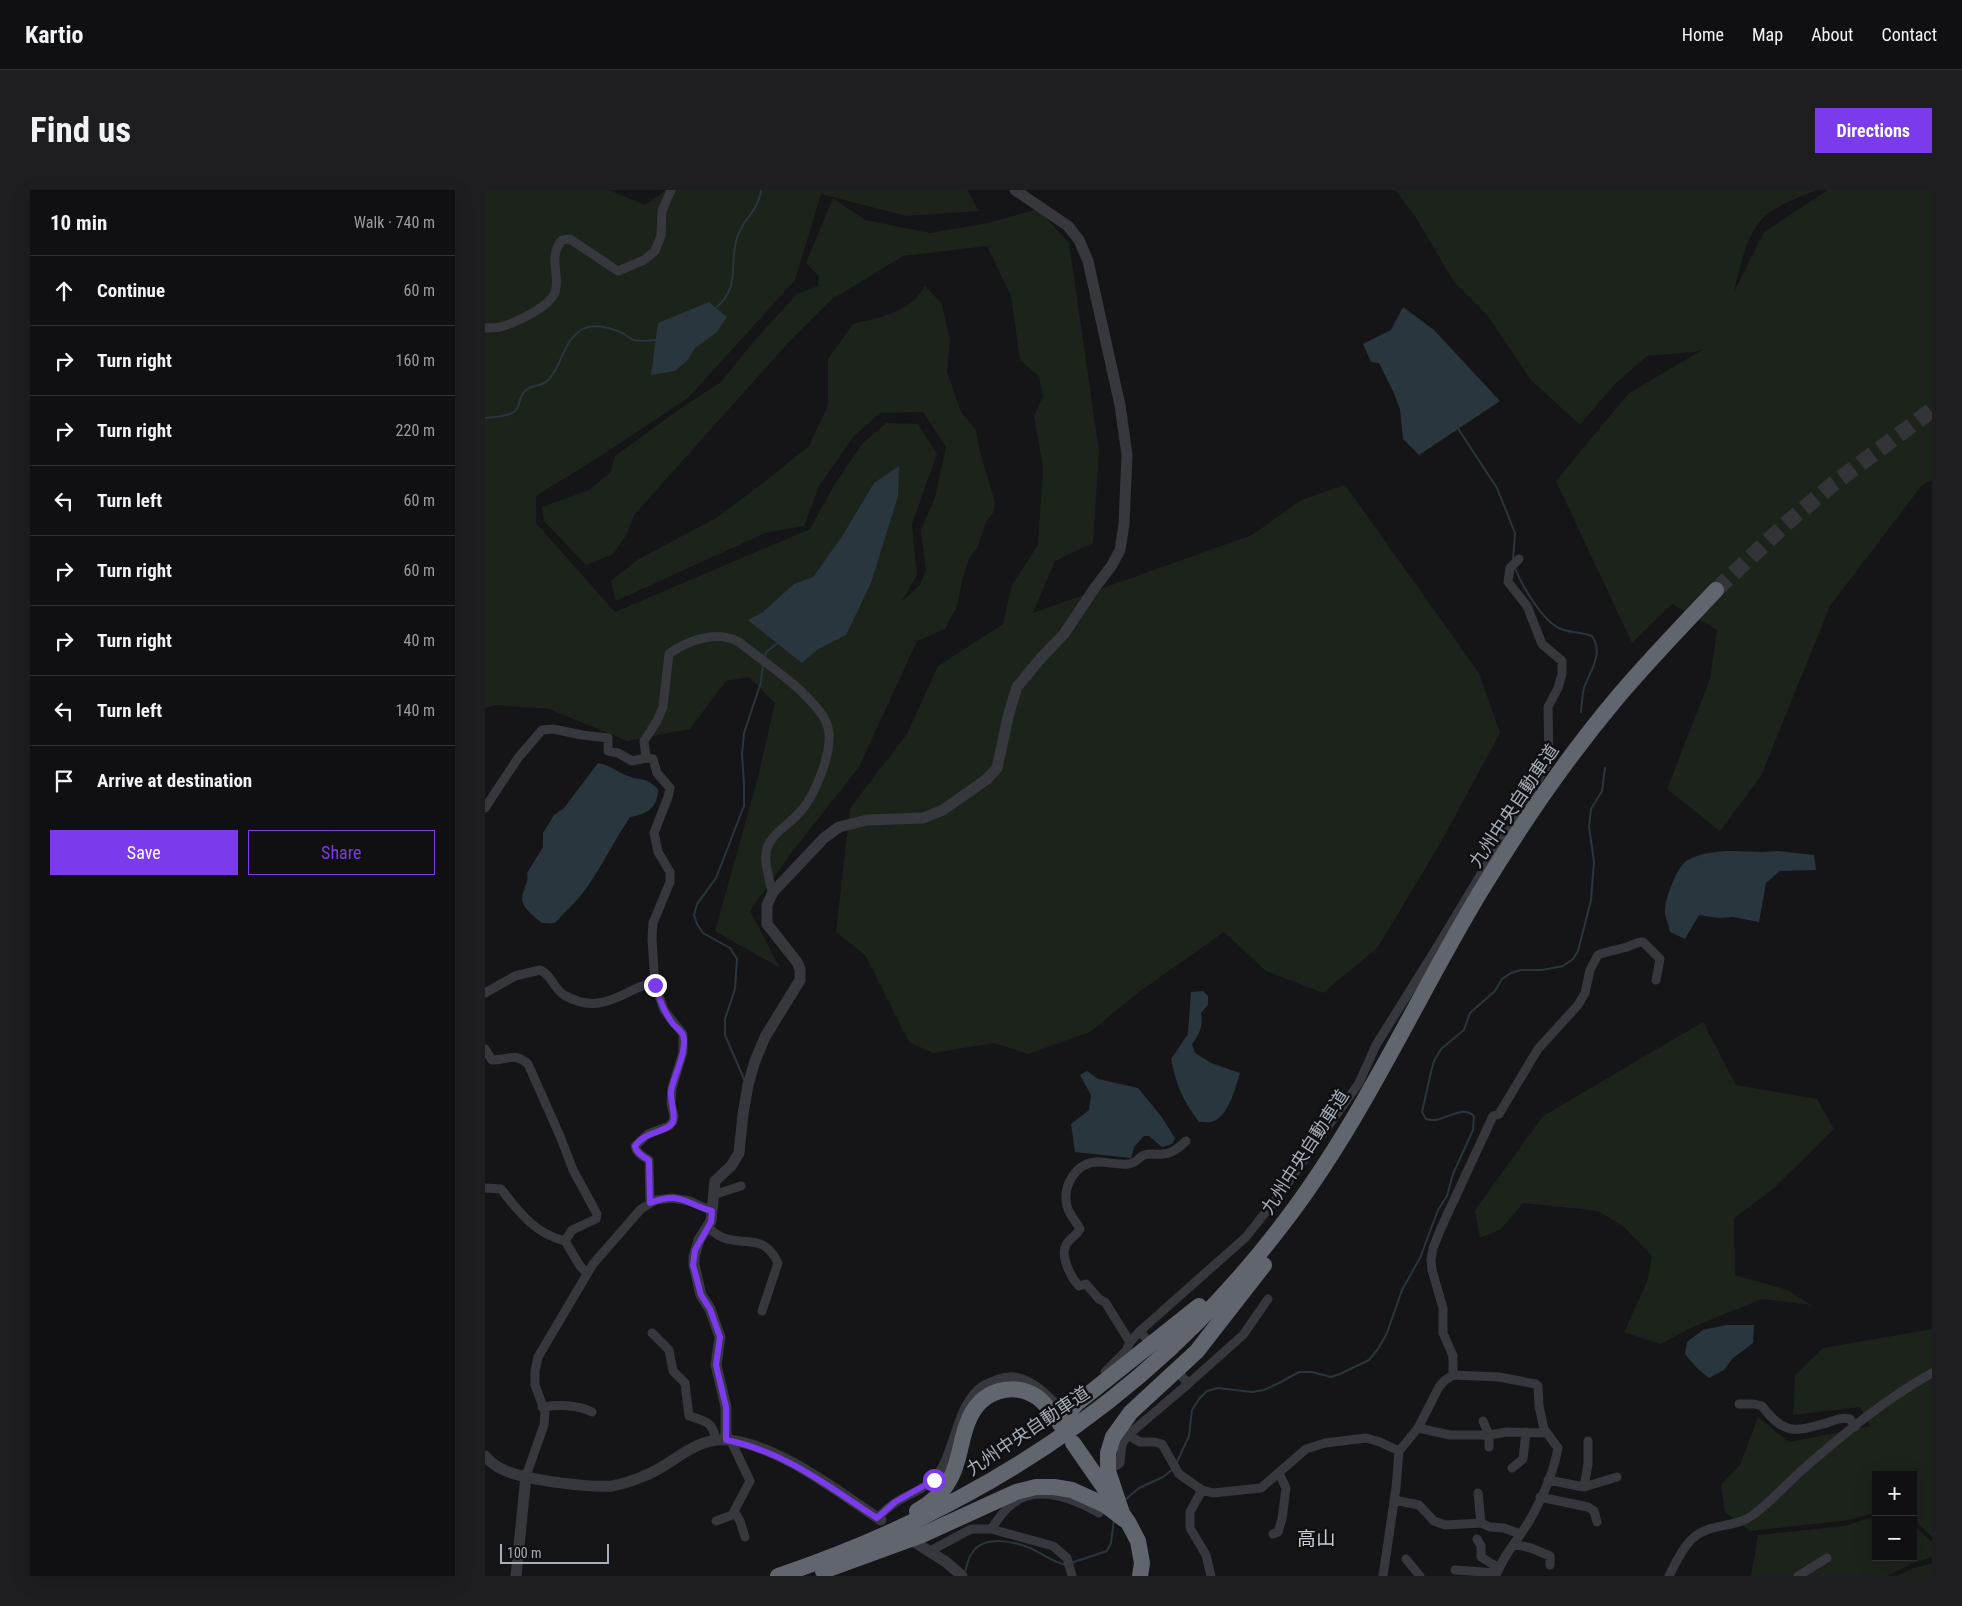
<!DOCTYPE html>
<meta charset="utf-8">
<style>
:root{--surface:#101012;--page:#1e1e20;--text:#f1f3f6;--muted:#9c9d9f;--line:#303032;--accent:#7c3aed}
body{margin:0;font-family:"Roboto Condensed","Noto Sans JP",sans-serif;background:var(--page);color:var(--text)}
.controls{position:absolute;right:15px;bottom:15px;display:grid;overflow:hidden;border-radius:0px;box-shadow:0 5px 20px #0002}
.controls button{width:45px;height:45px;display:grid;place-items:center;padding:0;border:0;border-bottom:1px solid var(--line);background:var(--surface);color:var(--text);font:25px sans-serif}
.scale{position:absolute;left:15px;bottom:12px;width:109px;box-sizing:border-box;padding-left:5px;border:2px solid #a6aeb9;border-top:0;font-size:14px;line-height:18px;white-space:nowrap;color:#a6aeb9;-webkit-text-stroke:4px #101013;paint-order:stroke}
.stop{position:absolute;width:15px;height:15px;margin:-11px;border:4px solid #7c3aed;border-radius:50%;background:#fff}
.stop.end{background:#7c3aed;border-color:#fff;box-shadow:0 1px 5px #0008}
.list{margin:0;padding:0;list-style:none}
h2{display:flex;justify-content:space-between;align-items:center;height:65px;margin:0;padding:0 20px;font-size:21px}
h2 small{font-size:16px;font-weight:400;color:var(--muted)}
.list li{display:grid;grid-template-columns:32px 1fr auto;gap:15px;align-items:center;box-sizing:border-box;height:70px;padding:0 20px;border-top:1px solid var(--line)}
.list b{display:block;font-size:19px;white-space:nowrap}
.list em{font-size:16px;font-style:normal;color:var(--muted)}
.actions{display:flex;gap:10px;padding:15px 20px}
.actions a{flex:1;padding:11px 0;border:1px solid var(--accent);border-radius:0px;text-align:center;font-size:18px;color:var(--accent)}
.actions .main{background:var(--accent);color:#fff}
.icon{flex:none;width:28px;height:28px;fill:none;stroke:currentColor;stroke-width:2;stroke-linecap:round;stroke-linejoin:round}
.map{position:relative;flex:none;width:1447px;height:1386px;overflow:hidden;border-radius:0px}
header{display:flex;align-items:center;gap:30px;box-sizing:border-box;height:70px;padding:0 25px;background:var(--surface);border-bottom:1px solid var(--line)}
header strong{font-size:24px}
nav{display:flex;gap:28px;margin-inline-start:auto;font-size:18px}
.intro{display:flex;align-items:center;justify-content:space-between;box-sizing:border-box;height:120px;padding:0 30px}
h1{margin:0;font-size:35px}
.button{padding:12px 22px;border-radius:0px;background:var(--accent);color:#fff;font-size:18px;font-weight:700}
main{display:flex;gap:30px;padding:0 30px}
aside{flex:1;background:var(--surface);border-radius:0px;box-shadow:0 5px 20px #0002}
.map>svg:first-child{display:block}
</style>
<header>
<strong>Kartio</strong>
<nav><a>Home</a><a>Map</a><a>About</a><a>Contact</a></nav>
</header>
<div class="intro"><h1>Find us</h1><a class="button">Directions</a></div>
<main>
<aside>
<h2>10 min<small>Walk · 740 m</small></h2>
<ul class="list">
<li><svg class="icon" aria-label="ahead" viewBox="0 0 24 24"><path d="M12 20V5M6 11l6-6 6 6"/></svg><div><b>Continue</b></div><em>60 m</em></li>
<li><svg class="icon" aria-label="right" viewBox="0 0 24 24"><path d="M7 20v-9h11M14 6l5 5-5 5"/></svg><div><b>Turn right</b></div><em>160 m</em></li>
<li><svg class="icon" aria-label="right" viewBox="0 0 24 24"><path d="M7 20v-9h11M14 6l5 5-5 5"/></svg><div><b>Turn right</b></div><em>220 m</em></li>
<li><svg class="icon" aria-label="left" viewBox="0 0 24 24"><path d="M17 20v-9H6M10 6l-5 5 5 5"/></svg><div><b>Turn left</b></div><em>60 m</em></li>
<li><svg class="icon" aria-label="right" viewBox="0 0 24 24"><path d="M7 20v-9h11M14 6l5 5-5 5"/></svg><div><b>Turn right</b></div><em>60 m</em></li>
<li><svg class="icon" aria-label="right" viewBox="0 0 24 24"><path d="M7 20v-9h11M14 6l5 5-5 5"/></svg><div><b>Turn right</b></div><em>40 m</em></li>
<li><svg class="icon" aria-label="left" viewBox="0 0 24 24"><path d="M17 20v-9H6M10 6l-5 5 5 5"/></svg><div><b>Turn left</b></div><em>140 m</em></li>
<li><svg class="icon" aria-label="arrive" viewBox="0 0 24 24"><path d="M6 21V4h12l-3 4 3 4H6"/></svg><div><b>Arrive at destination</b></div></li>
</ul>
<div class="actions"><a class="main">Save</a><a>Share</a></div>
</aside>
<div class="map">
<svg width="1447" height="1386" viewBox="0 0 1447 1386">
<rect width="100%" height="100%" fill="#151518"/>
<path fill="#1b231b" d="M0,0H124L160,15L181,0H482L494,21L421,26L336,4L310,90L203,208L119,264L51,306V333L130,422L325,339L348,297L377,254L401,233L433,234L452,264L427,334L432,385L416,412L435,395L441,380L436,340L450,307L461,257L438,222L395,223L369,246L334,296L319,336L280,343L131,411L126,391L152,370L231,328L273,297L324,256L343,215V169L368,134C396,127 425,123 440,96L457,114L465,150L462,182L476,222L491,240L495,262L510,312L508,323L501,332L492,358L484,369L478,387L472,416L460,439L432,451L374,577L307,662L265,721L295,778L230,741L272,591L290,513L264,487L241,491L205,539L142,551L64,519L11,515L0,518Z
M910,0H1334C1318,5 1287,17 1276,30C1260,50 1254,79 1249,102L1279,42L1343,0H1447V290L1437,295L1345,416L1276,586L1235,641L1182,599L1225,489L1232,440L1187,414L1147,453L1071,291L1144,203L1219,159L1209,162L1162,166L1131,193L1095,235L1046,190L1002,125L969,92L930,26Z
M348,8L380,30L445,43L503,33L553,19L584,53L614,261L608,353L570,371L548,423L767,345L816,310L860,295L994,483L1015,543L956,652L893,757L838,803L781,781L739,742L654,802L605,842L543,864L509,853L448,863L424,852L381,766L351,742L365,618L422,544L453,476L518,434L527,395L553,355L558,278L549,226L558,206L554,186L535,170L526,106L502,56L418,66L346,110L302,154L149,325L142,344L128,364L101,375L59,331L57,317L104,300L125,283L130,266L196,218L236,192L270,150L312,104L333,96L334,86L321,73Z
M1218,832L1251,895L1332,909L1349,939L1288,999L1249,1028L1250,1085L1303,1100L1326,1115L1277,1109L1212,1135L1175,1154L1139,1142L1162,1092L1167,1066L1139,1037L1113,1021L1038,1013L1016,1039L995,1048L990,1020L1058,926Z
M1447,1139V1347L1428,1329V1285H1391V1322L1364,1330L1265,1341L1240,1322L1236,1295L1255,1275L1273,1227L1304,1252L1385,1236L1375,1217L1308,1225L1310,1185L1338,1158Z
M1391,1326V1367H1428V1335L1447,1352V1367L1426,1374L1402,1386H1266L1273,1345L1359,1336Z
M1447,1373V1386H1412L1426,1379Z"/>
<path fill="#2a363d" d="M224,112L242,127L231,143L210,158L203,170L190,181L166,185L173,133Z
M918,117L949,140L1015,211L934,265L918,249L915,219L908,201L894,173L886,172L878,154L906,140Z
M414,276L413,306L386,393L361,445L333,459L317,473L263,430L278,422L309,394L328,387L356,348L389,293Z
M113,573C125,575 132,582 143,586C159,592 159,586 173,599C173,618 162,624 145,627C122,661 109,697 77,725C75,727 72,732 69,733C66,734 60,733 57,733C51,728 41,721 38,713C34,703 45,694 42,683L58,657V643L69,625L79,618Z
M1246,661L1277,662L1293,661L1329,665L1331,680L1295,681L1281,693L1274,732L1248,727L1233,728L1214,725L1200,749L1185,742C1184,736 1181,729 1180,723C1179,711 1192,675 1203,670C1216,663 1232,661 1246,661Z
M718,801L723,806V815L716,823C718,836 715,844 707,854L710,863L726,873L755,883C750,898 744,926 727,932C724,933 718,932 714,932C697,909 692,897 686,869L703,844L706,802Z
M602,881L613,889L653,898L676,926L690,948L687,954L677,957L664,946H659L649,957L646,968L590,962L586,934L604,920L606,905L595,885Z
M1241,1135H1269L1268,1153L1247,1169L1239,1180L1224,1188L1212,1178L1200,1164L1202,1152L1218,1140Z"/>
<g fill="none" stroke-linecap="round" stroke-linejoin="round">
<path stroke="#2a363d" stroke-width="2" d="M230,119C257,95 243,77 252,48C257,29 273,23 276,0
M0,228C8,227 20,227 27,223C36,219 33,207 40,201C48,193 59,199 68,184C78,169 80,149 98,139C109,133 128,138 139,144C142,146 145,149 149,150C156,152 165,150 172,150
M972,237L1012,298L1030,343L1028,371
M1030,378C1037,396 1058,432 1076,439C1086,443 1097,442 1107,446C1119,464 1105,481 1099,498C1097,506 1097,514 1096,522
M279,468L281,462L294,452
M259,889L240,845V829L250,799L252,769L245,758L218,743L212,734L209,725L212,714L231,688L259,616V594L257,564L259,543L276,492L278,475
M692,1272L704,1246L707,1220L714,1209L722,1201L733,1198L767,1202L779,1200L794,1193L814,1182H827L846,1187L855,1184L884,1170L893,1159L902,1143L917,1100L935,1068L953,1020L962,1006L968,984L988,940L989,926C974,913 958,935 941,929L937,922L946,882L949,871L956,859L979,840L985,823L1010,801L1017,789L1026,783L1036,780H1057L1078,776L1088,769L1093,761L1106,710L1109,672L1104,636L1106,619L1117,601L1120,578
M641,1309L654,1298L678,1287L688,1279
M586,1373L622,1361L626,1353L629,1330
M480,1382C482,1376 483,1368 487,1363C499,1345 528,1351 545,1358C558,1364 568,1372 581,1375"/>
<path stroke="#323438" stroke-width="16" stroke-dasharray="16 8" stroke-linecap="butt" d="M1231,400L1302,333L1348,294L1447,220"/>
<path stroke="#36383d" stroke-width="9" d="M0,138C5,138 10,138 15,137C30,133 65,117 70,102C76,85 62,68 77,50L85,49L133,81L159,70L170,61L176,46L177,21L186,0
M161,568L159,551L172,531L178,517L184,464C203,450 231,440 254,452C281,474 314,494 335,522C340,528 343,535 344,543C346,565 330,605 316,621C296,643 273,648 283,683C284,690 285,696 288,702
M0,618L33,568L57,540L68,539L97,545L123,548V561L133,563L147,571L161,568L168,569L172,583L185,598L183,607L169,643L173,662L185,682V692L168,733L167,749L170,795L179,820L198,844V862L187,898L186,914L189,926L188,931L184,936L163,944L150,956C151,963 158,967 164,970L165,1013
M0,803L30,786L55,780C67,785 68,798 79,805C105,820 123,813 148,800C155,797 162,793 170,792
M0,859L7,870C23,871 28,861 43,874L75,946L88,980L112,1024L111,1029L87,1040L80,1051
M0,998L16,999C34,1022 50,1044 80,1051L95,1076L102,1083
M228,1005L256,996
M222,1037C227,1041 233,1046 239,1048C264,1056 279,1044 293,1073L277,1121
M655,1141L761,1047L795,1004L874,893L891,855L951,759L1064,571L1063,517L1073,498L1077,484V471L1057,454L1042,416L1023,392L1025,378L1034,369
M167,1143L184,1160L188,1181L200,1193L204,1226C221,1231 228,1232 231,1250
M663,1151L655,1141L645,1152L620,1112L614,1109L601,1094L594,1096C586,1088 575,1066 581,1055C584,1049 591,1046 595,1039C591,1031 584,1025 582,1016C577,996 591,972 613,972C623,972 633,975 643,974C650,974 653,968 659,965C666,963 672,965 678,964C687,964 695,957 701,951
M620,1182L641,1161L645,1152
M695,1184L703,1194L758,1145L783,1109
M968,1185V1166L958,1143V1118L947,1080L946,1070L948,1058L956,1038L1008,926L1014,924L1053,859L1093,815L1100,803L1105,780L1113,765C1122,761 1132,760 1142,757C1148,755 1152,752 1158,752L1175,769L1171,790
M1254,1214H1269L1277,1216C1299,1245 1309,1242 1342,1233C1350,1230 1356,1227 1365,1229L1370,1237
M57,1217C75,1215 90,1214 107,1222
M998,1231L1004,1245V1257
M933,1238L965,1245H1004L1022,1242L1060,1243
M643,1245L655,1252H669L677,1254L694,1284L717,1300L728,1303L776,1298L821,1259L840,1253L881,1248L895,1252L914,1261
M631,1276L635,1273L637,1254L643,1245L703,1194
M1027,1278L1038,1269L1041,1242
M41,1286L59,1235L60,1222L50,1195V1181L53,1167L108,1074L156,1019L171,1010L187,1008L205,1011L227,1021
M1063,1290L1099,1297L1132,1287
M1099,1297L1103,1274V1251
M717,1300L705,1322V1338L721,1365L726,1386
M993,1303L996,1333
M1055,1307L1103,1317L1109,1321L1112,1332
M909,1310L934,1315L949,1331L960,1335L996,1333L1005,1337L1019,1338L1035,1344
M249,1321L255,1331L260,1347
M392,1328C398,1323 403,1317 410,1313C422,1304 439,1300 449,1289C471,1264 470,1213 499,1195C503,1193 509,1191 514,1189C537,1180 558,1200 573,1216H578L591,1207
M231,1331L247,1325L265,1291L246,1251
M506,1339C512,1331 518,1321 526,1315C551,1293 589,1309 614,1323
M788,1344L793,1342L797,1329L801,1298L794,1283
M992,1349L996,1356V1367L1014,1378
M1029,1354L1046,1358L1065,1366V1375
M445,1361L486,1339H506L568,1356L582,1368L587,1386
M921,1369L935,1386
M970,1380L1012,1383
M898,1386L911,1298L914,1261L933,1238L954,1197L959,1191L968,1185L1014,1187L1051,1194L1053,1196L1054,1216L1059,1239L1073,1258C1069,1281 1058,1306 1047,1326C1036,1347 1018,1364 1011,1386
M1184,1386C1190,1374 1196,1360 1206,1350C1223,1332 1249,1339 1268,1325C1285,1312 1300,1296 1316,1281C1356,1246 1400,1209 1447,1183
M1313,1386L1342,1368"/>
<path stroke="#36383d" stroke-width="11" d="M241,1250V1217L231,1175L235,1147L225,1119L216,1105L209,1075V1067L214,1050L226,1031L230,991L246,976L254,963L258,924L263,895L270,871L280,847L315,790V779L312,772L282,734V715L288,702L339,648L354,637L382,630L438,628L458,620L502,589L512,578L524,523L532,497L556,468L579,444L609,399L627,375L635,360L639,334L642,265L635,215L603,71L594,50L583,36L530,0
M0,1266C5,1272 14,1278 21,1281C43,1290 104,1298 127,1296C137,1294 150,1290 159,1286C188,1275 209,1247 242,1250C293,1254 353,1302 396,1330
M428,1351L461,1372L477,1386
M31,1386L41,1286"/>
<path stroke="#61666e" stroke-width="16" d="M575,1234L591,1214L714,1116
M588,1253L643,1332L653,1351L657,1373L655,1386
M432,1321C446,1313 458,1303 465,1289C476,1270 475,1247 485,1227C497,1201 527,1191 552,1207C562,1214 572,1229 579,1239
M638,1326L623,1281V1263L628,1247L646,1222L712,1161L779,1075
M338,1381L437,1345L531,1302L551,1297H569L587,1300L620,1315L641,1331
M293,1386C495,1318 667,1206 797,1035C876,933 928,814 994,704C1035,636 1080,570 1131,509C1163,471 1197,436 1231,400"/>
</g>
<g fill="none" stroke-linecap="round" stroke-linejoin="round">
<path stroke="#7c3aed" stroke-width="6" d="M170,795C174,809 179,822 188,834C191,837 196,841 198,845C203,860 189,885 186,901C185,911 191,925 188,932C182,943 159,941 150,956C151,963 158,967 164,970L165,1013C197,1001 200,1014 227,1021L226,1032L210,1060L208,1075L216,1105L225,1119L235,1147L231,1175L241,1217V1250C299,1261 344,1297 392,1328L410,1312L449,1290"/>
</g>
<g text-anchor="middle" stroke-width="5" stroke-linejoin="round" paint-order="stroke">
<g font-size="18" fill="#a6aeb9" stroke="#101013">
<text transform="translate(1029 616) rotate(-56)" y="6">九州中央自動車道</text>
<text transform="translate(820 962) rotate(-57)" y="6">九州中央自動車道</text>
<text transform="translate(543 1241) rotate(-34)" y="6">九州中央自動車道</text>
</g>
<g font-size="19" fill="#c7ccd4" stroke="#101013">
<text x="831" y="1355">高山</text>
</g>
</g>
</svg>
<div class="controls">
<button>+</button>
<button>−</button>
</div>
<div class="scale">100 m</div>
<div class="stop" style="left:449px;top:1290px"></div>
<div class="stop end" style="left:170px;top:795px"></div>
</div>
</main>
